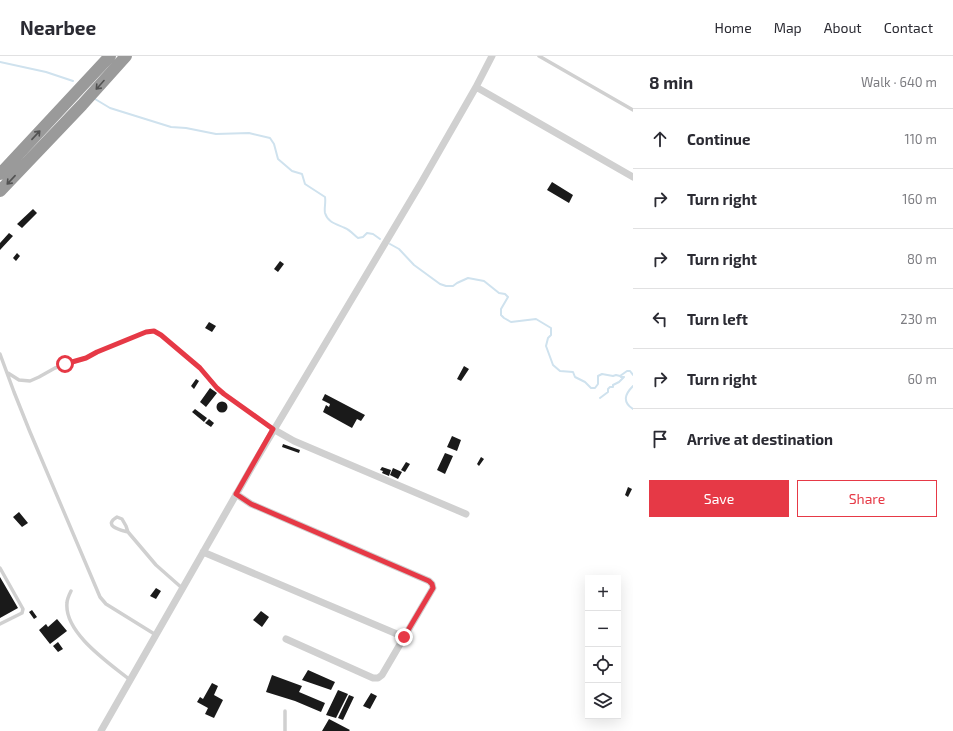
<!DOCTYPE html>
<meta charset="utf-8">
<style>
:root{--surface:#fff;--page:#f2f2f3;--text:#2b2b33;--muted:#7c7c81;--line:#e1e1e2;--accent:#e63946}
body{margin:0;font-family:"Exo 2",sans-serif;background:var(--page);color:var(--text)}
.controls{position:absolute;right:12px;bottom:12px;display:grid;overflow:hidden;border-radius:0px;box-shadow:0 4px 16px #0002}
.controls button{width:36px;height:36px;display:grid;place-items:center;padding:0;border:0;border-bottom:1px solid var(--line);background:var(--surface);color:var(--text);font:20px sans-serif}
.stop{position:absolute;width:12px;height:12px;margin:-9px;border:3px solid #e63946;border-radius:50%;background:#fff}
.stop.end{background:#e63946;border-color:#fff;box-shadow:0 1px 4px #0008}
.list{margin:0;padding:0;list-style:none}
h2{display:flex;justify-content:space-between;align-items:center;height:52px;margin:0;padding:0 16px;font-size:17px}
h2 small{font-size:13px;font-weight:400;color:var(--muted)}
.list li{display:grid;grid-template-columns:26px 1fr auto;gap:12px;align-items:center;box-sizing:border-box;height:60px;padding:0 16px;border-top:1px solid var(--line)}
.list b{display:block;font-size:15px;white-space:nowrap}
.list em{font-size:13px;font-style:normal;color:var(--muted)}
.actions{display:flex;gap:8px;padding:12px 16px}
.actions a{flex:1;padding:9px 0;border:1px solid var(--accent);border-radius:0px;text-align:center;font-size:14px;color:var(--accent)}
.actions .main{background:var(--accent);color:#fff}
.icon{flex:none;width:22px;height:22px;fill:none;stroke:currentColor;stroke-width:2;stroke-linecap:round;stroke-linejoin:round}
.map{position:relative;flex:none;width:633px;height:675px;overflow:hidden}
header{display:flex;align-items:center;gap:24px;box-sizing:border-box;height:56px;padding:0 20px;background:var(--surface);border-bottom:1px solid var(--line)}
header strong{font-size:19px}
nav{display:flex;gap:22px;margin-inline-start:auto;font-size:14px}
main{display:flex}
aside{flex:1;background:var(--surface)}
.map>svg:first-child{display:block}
</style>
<header>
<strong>Nearbee</strong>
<nav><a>Home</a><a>Map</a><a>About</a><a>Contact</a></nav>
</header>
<main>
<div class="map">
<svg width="633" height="675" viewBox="0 0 633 675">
<rect width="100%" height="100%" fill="#fff"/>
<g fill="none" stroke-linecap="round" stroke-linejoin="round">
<path stroke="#cfe2ee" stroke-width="2" d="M0,6L46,16L73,25
M95,43L110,52L171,71L186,72L216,78L249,77L270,82L274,88L278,103L292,115L302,118L305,128L325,141C326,147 324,152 325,157C328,167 337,168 345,172C350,174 354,179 358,182L363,181L367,177L373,178L380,183
M390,188L399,193L414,209L440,228L446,230H453L457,227L468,222L484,225L499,237L505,238L508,241L501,253V259L504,262L511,266L536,263L551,272V279L548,282L546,290L553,309L560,315L573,316L575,321L585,326L591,332H595L598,328V320L602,318L613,320L616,319L620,320L627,315H630L633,319
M633,330C625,338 622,346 633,353
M600,342L608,336V333L610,331H613V329L619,326L624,321H621L620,320"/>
</g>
<path fill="#1a1a1a" d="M552,126L573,139L569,147L547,134Z
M33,153L37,157L22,172L17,168Z
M9,177L13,180L0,194V187Z
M17,197L20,200L16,205L13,202Z
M280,205L284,208L278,216L274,213Z
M209,266L216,270L212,276L205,272Z
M464,310L469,313L461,325L457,323Z
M196,323L199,325L194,333L191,330Z
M210,332L217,337L206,351L200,346Z
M325,338L365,359L361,365L357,363L352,372L323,356L326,349L329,351L330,348L322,344Z
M216.5 351a5.5 5.5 0 1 1 11 0a5.5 5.5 0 1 1-11 0Z
M195,353L207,362L204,366L192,356Z
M209,363L214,367L211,371L205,367Z
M452,380L461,384L457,395L447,391Z
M283,388L300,394L299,397L282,391Z
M445,397L453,400L445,418L437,414Z
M481,401L484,403L479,410L477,408Z
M406,406L410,408L405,416L401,414Z
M382,411L391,414L389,420L382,417L383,415L380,414Z
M393,412L402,416L398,423L390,419Z
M628,431L632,433L628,441L625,439Z
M19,456L28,467L22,471L13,461Z
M0,521L18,552L0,562Z
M156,532L161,535L156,543L150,540Z
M32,554L37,561L34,563L29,556Z
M261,555L269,561L262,571L253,564Z
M57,563L67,575L50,588L39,574L46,568L48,571Z
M58,586L63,593L58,596L53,590Z
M308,614L335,626L331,634L302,624Z
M272,619L302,630L299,636L325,647L321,656L295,645L266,636Z
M212,627L218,630L214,639L223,644L214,662L205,658L208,652L197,646L200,641L203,643Z
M338,634L348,638L336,662L326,659Z
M371,637L377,640L370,653L363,650Z
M349,639L354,641L343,664L338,662Z
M329,663L350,674L349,675H322Z"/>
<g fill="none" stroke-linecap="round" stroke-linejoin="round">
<path stroke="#d0d0d0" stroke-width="3.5" d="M539,0L633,54
M0,298L14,336L30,376L100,541L106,548L156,579
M8,317L19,324L30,325L39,321L55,312L86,302L97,296L146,276L154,275L161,279L200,312L217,332L224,338L273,373
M128,476C121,474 102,470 117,461L122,463L126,470L128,476L156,509L182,532
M0,512L23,553L22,557L0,568
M71,535C69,539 67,543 67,547C64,577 109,607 130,624
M285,675V655"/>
<path stroke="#d0d0d0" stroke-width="7" d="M476,31L633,121
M273,373L294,385L466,458
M236,438L251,448L429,525L432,528L433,532L382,619L378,622H373L286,583
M203,496L404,581
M101,675L253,409L421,127L476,31L492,0"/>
<path stroke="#9a9a9a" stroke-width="12" d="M0,118L110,0
M0,135L82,49L126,0"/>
</g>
<defs><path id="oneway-shaft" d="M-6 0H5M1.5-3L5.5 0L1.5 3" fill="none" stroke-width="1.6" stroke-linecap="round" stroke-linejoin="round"/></defs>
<g stroke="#525252">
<use href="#oneway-shaft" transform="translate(100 29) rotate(132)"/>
<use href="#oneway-shaft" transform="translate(36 79) rotate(-47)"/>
<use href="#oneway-shaft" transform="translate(11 124) rotate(133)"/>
</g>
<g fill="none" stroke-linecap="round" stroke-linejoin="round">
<path stroke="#e63946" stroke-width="5" d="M65,308L86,302L97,296L146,276L154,275L161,279L200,312L217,332L224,338L273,373L236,438L251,448L429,525L432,528L433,532L404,581"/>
</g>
</svg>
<div class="controls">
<button>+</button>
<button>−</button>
<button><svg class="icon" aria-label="locate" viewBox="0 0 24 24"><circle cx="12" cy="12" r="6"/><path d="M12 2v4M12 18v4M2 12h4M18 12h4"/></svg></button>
<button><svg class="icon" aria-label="layers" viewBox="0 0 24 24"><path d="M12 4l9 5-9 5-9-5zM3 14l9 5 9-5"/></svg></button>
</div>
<div class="stop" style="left:65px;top:308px"></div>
<div class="stop end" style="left:404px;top:581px"></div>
</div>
<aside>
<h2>8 min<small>Walk · 640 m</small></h2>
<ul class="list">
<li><svg class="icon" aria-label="ahead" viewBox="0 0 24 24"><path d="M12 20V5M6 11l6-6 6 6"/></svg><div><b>Continue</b></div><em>110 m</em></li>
<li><svg class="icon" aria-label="right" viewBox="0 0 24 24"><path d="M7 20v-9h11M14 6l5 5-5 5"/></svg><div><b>Turn right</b></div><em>160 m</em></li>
<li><svg class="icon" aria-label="right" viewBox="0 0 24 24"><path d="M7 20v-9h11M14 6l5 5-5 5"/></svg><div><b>Turn right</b></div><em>80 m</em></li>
<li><svg class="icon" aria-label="left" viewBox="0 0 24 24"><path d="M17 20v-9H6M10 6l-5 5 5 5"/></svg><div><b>Turn left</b></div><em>230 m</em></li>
<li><svg class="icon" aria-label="right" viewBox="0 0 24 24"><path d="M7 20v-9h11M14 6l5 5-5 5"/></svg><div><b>Turn right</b></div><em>60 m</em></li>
<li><svg class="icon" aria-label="arrive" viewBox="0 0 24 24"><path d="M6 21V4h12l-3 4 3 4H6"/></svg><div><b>Arrive at destination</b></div></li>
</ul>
<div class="actions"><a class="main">Save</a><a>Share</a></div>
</aside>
</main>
